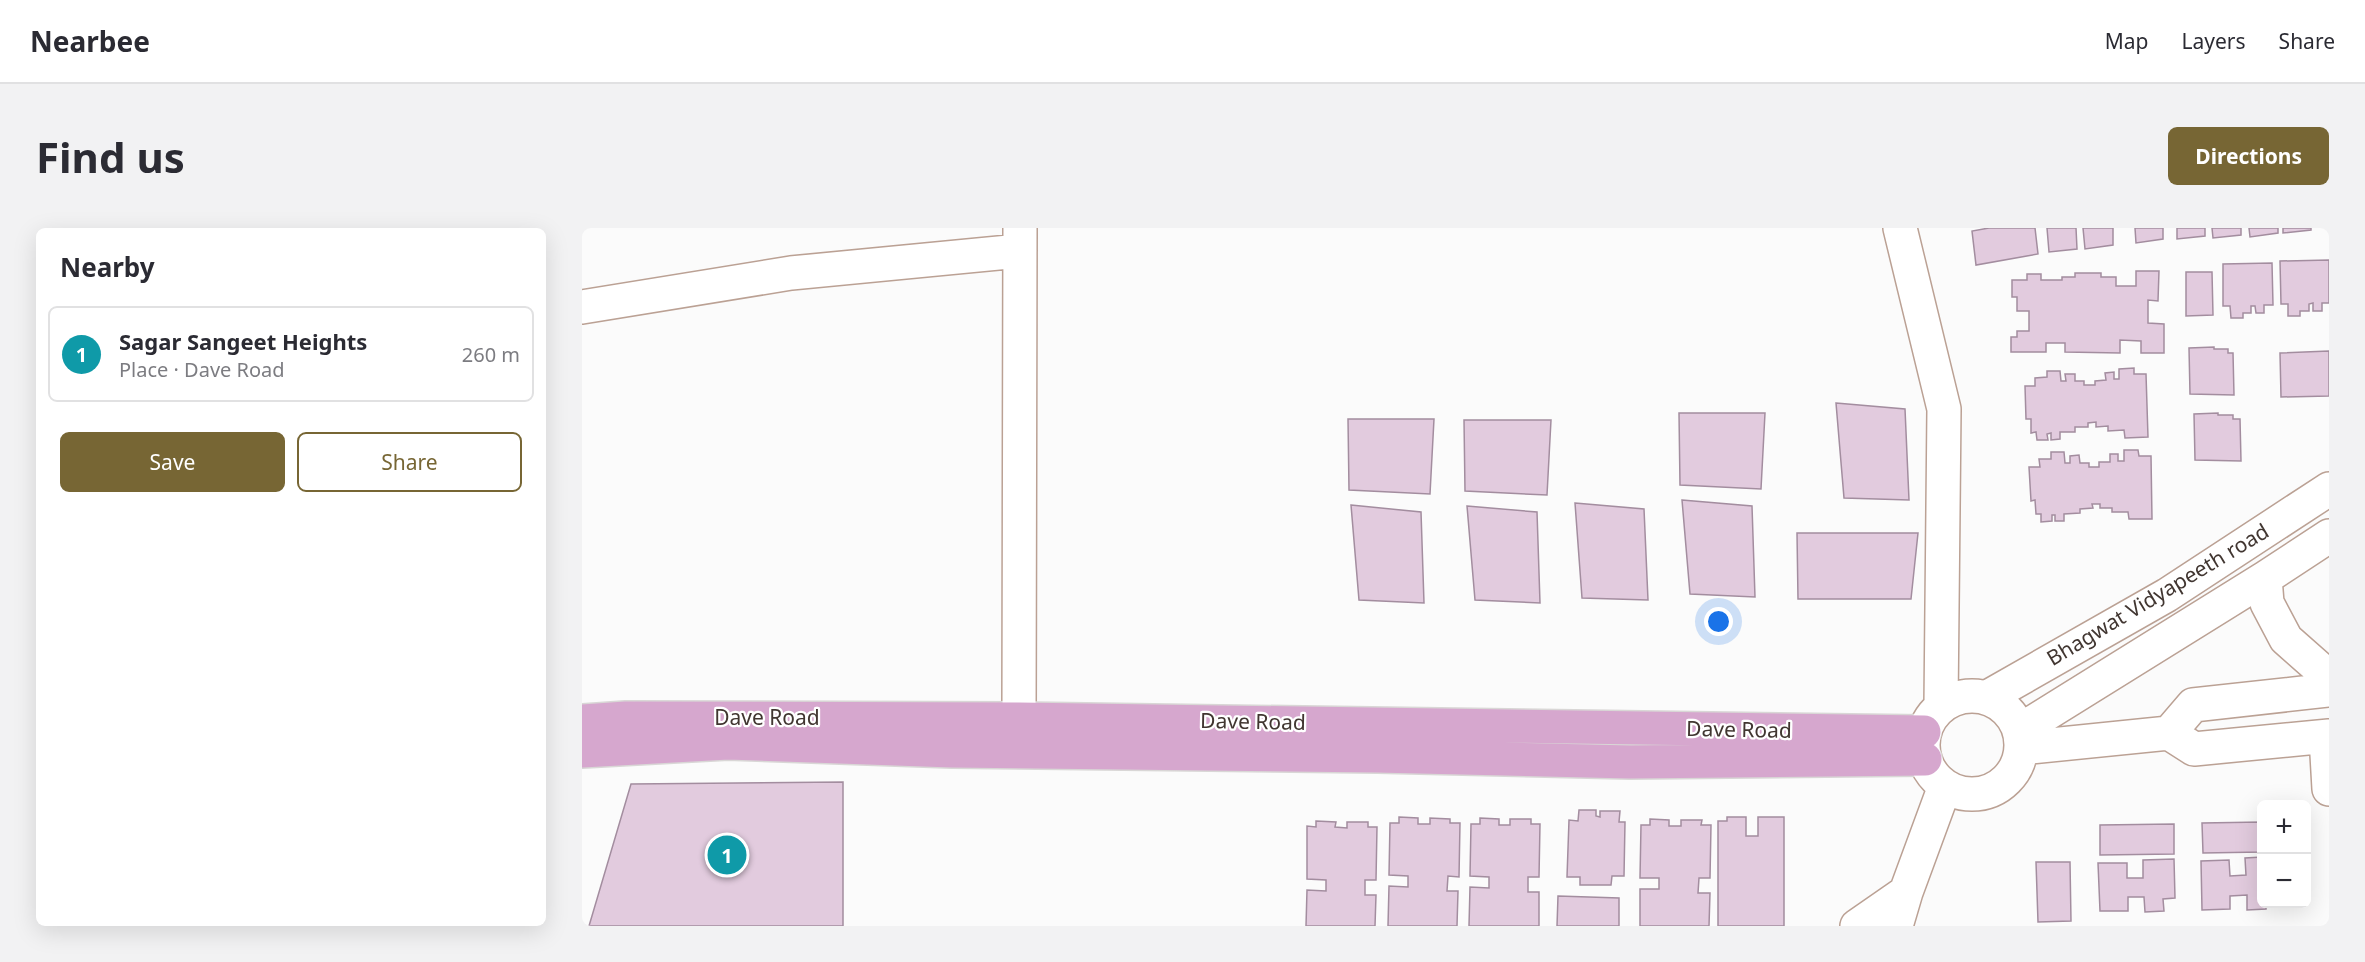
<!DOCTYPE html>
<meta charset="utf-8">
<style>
:root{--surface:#fff;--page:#f2f2f3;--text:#2b2b33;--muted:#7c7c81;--line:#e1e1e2;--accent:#776634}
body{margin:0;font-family:"Noto Sans",sans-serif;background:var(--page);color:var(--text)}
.controls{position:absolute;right:18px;bottom:18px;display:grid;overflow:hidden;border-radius:9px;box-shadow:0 6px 24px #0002}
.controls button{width:54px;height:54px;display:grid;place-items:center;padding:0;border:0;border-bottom:2px solid var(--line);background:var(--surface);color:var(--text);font:30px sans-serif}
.you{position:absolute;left:1137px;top:394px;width:21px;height:21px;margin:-15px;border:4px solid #fff;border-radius:50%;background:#1a73e8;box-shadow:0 0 0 9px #1a73e833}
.badge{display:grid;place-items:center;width:39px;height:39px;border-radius:50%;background:var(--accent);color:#fff;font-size:20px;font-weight:700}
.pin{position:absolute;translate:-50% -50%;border:3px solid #fff;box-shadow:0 2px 6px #0006}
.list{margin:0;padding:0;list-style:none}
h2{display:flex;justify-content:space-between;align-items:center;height:78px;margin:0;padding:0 24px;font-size:26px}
h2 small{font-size:20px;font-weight:400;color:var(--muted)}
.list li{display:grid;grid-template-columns:39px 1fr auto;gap:18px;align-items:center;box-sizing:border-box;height:96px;margin:0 12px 12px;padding:0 12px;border:2px solid var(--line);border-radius:9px}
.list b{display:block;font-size:22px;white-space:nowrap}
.list p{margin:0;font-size:20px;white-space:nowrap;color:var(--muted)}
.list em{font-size:20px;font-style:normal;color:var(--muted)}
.actions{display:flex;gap:12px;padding:18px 24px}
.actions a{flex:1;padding:14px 0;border:2px solid var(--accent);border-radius:9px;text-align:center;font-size:21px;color:var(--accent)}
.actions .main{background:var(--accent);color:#fff}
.map{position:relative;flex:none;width:1747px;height:698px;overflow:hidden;border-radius:9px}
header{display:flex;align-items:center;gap:36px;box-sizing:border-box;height:84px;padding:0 30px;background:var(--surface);border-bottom:2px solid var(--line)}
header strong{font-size:28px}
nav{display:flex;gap:33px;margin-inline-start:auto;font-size:21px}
.intro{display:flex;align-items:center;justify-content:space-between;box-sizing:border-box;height:144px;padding:0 36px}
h1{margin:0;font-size:42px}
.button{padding:15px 27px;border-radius:9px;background:var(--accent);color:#fff;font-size:21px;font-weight:700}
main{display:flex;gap:36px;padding:0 36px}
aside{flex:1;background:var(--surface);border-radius:9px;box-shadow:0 6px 24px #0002}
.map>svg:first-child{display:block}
</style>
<header>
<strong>Nearbee</strong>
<nav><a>Map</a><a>Layers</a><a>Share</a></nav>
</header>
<div class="intro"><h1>Find us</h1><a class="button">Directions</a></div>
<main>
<aside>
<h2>Nearby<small></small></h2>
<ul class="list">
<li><span class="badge" style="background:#0f9aa8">1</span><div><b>Sagar Sangeet Heights</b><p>Place · Dave Road</p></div><em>260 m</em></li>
</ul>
<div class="actions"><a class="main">Save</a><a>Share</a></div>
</aside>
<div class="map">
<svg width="1747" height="698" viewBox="0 0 1747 698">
<rect width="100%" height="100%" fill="#fbfbfb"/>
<path fill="#e2cbde" stroke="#a38d9f" stroke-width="1.5" d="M1407,0H1453L1456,26L1394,37L1390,3Z
M1465,0H1494L1495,21L1467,24Z
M1501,0H1531V17L1503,21Z
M1553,0H1581V11L1554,15Z
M1595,0H1623V8L1595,11Z
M1630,0H1659V7L1631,10Z
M1667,0H1696V5L1668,9Z
M1701,0H1729V2L1701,5Z
M1747,32V75H1740V83H1731V75L1727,76V83H1718V88H1706V76H1699L1698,33Z
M1690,35L1691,77H1682V85H1674L1673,78H1669V85H1661V90H1649L1648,78H1641V36Z
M1554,43H1577L1576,73L1566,72V95L1582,96V125H1559V113L1538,112V125L1483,124V115H1464V124H1429V109H1435V103H1447V83H1435V69H1430V52H1445V46H1459V52H1480V49H1493V45H1519V49H1534V58H1554Z
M1604,44H1630L1631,87L1604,88Z
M1632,119V121H1646V125H1651L1652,167L1608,166L1607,120Z
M1747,123V168L1699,169L1698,125Z
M1552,140V146H1564L1566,209L1543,210L1542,202L1526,203V198L1514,199V194L1506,195V199H1493V204H1478V211L1469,212V205L1465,206L1466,212H1455L1454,204L1449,205V191H1444L1443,158H1453V150L1465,149V143H1478L1479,153H1484L1483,146H1493V153H1502V157H1513V153L1524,152L1523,145L1532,144V151H1537V141Z
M1254,175L1323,181L1327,272L1262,270Z
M1097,185H1183L1179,261L1098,257Z
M1636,185V187H1651V191H1658L1659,233L1613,232L1612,186Z
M766,191H852L848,266L767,262Z
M882,192H969L965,267L883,263Z
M1542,222H1556L1557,228H1569L1570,291H1547L1546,284H1530V280H1518V276H1510L1511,280L1498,281V285L1482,286V293H1473V287H1470V293L1459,294V286H1454L1453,272L1449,273L1447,239H1458L1457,231H1469V224H1482L1483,235H1488V228L1497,227L1498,235H1507V239H1517V234H1528V226H1536V233H1542Z
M1100,272L1170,278L1173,369L1108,366Z
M993,275L1062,281L1066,372L1000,370Z
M769,277L839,284L842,375L777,372Z
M885,278L955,284L958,375L893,372Z
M1215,305H1336L1329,371H1216Z
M261,554V698H7L49,556Z
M997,582H1014V588L1018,589V583H1038L1037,594H1043L1042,648H1030L1029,657H998V649H985L987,592L996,593Z
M817,589L836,590V596H848V590L868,591V595H878L877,649L866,648L865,663H876L875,698H806L807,658L826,659V648L807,647L808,595H817Z
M1145,589H1164V608H1176V589H1202V698H1136V593H1145Z
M898,590L917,591V597H928V591H949V596H958L957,649H946V664H957V698H887L888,659L907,660V649L888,648L889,596H898Z
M1068,591L1087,592V598H1099V592H1120L1119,597H1129L1128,650H1117L1116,665H1128L1127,698H1058V661H1077V650H1058L1059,597H1068Z
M734,593L754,594L753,599L765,600V594H786V599H795L794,652H783V667H794L793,698H724L725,662L744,663V652L725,651V598L734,599Z
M1680,594V624L1621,625L1620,595Z
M1592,596V626L1518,627V597Z
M1680,629V676H1684V681L1665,682V667L1648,668V681L1620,682L1619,633L1647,632L1648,648L1664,647L1663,630Z
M1592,631L1593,670L1581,671L1582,683L1563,684L1562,669H1546V683H1518L1516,635H1545V650H1561V632Z
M1454,634H1488L1489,693L1456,694Z
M976,668L1037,670V698H975Z"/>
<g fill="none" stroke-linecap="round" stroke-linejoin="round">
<g stroke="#bba194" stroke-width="36">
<path id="minor" d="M1318,0L1362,181L1359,478
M0,79L209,45L438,23
M1683,350L1685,375L1704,411L1747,449
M1341 517a49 49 0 1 1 98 0a49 49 0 1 1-98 0Z
M1404,470L1585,367L1747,261
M437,491L438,0
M1437,503L1683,350L1747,308
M1587,505L1611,477L1747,462
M1744,509L1747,561
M1439,520L1587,505L1612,521L1747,508
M1275,698L1324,664
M1314,698L1324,664L1363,558"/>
</g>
<g stroke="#d9d7d6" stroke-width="36">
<path id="major" d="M0,493L44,490L437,491L1342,504
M0,523L146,515L370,523L795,528L1048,534L1343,531"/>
</g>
<use href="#minor" stroke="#fff" stroke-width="33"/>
<use href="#major" stroke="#d6a7ce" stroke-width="33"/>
</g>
<g text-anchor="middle" stroke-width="4.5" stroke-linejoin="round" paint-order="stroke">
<g font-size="21" fill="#413631" stroke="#fff">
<text transform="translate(1576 367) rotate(-31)" y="7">Bhagwat Vidyapeeth road</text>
<text x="185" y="497">Dave Road</text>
<text transform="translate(671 494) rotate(1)" y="7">Dave Road</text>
<text transform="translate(1157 502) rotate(1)" y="7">Dave Road</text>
</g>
</g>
</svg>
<div class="controls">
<button>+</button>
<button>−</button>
</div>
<div class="you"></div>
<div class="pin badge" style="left:145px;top:627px;background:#0f9aa8">1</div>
</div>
</main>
